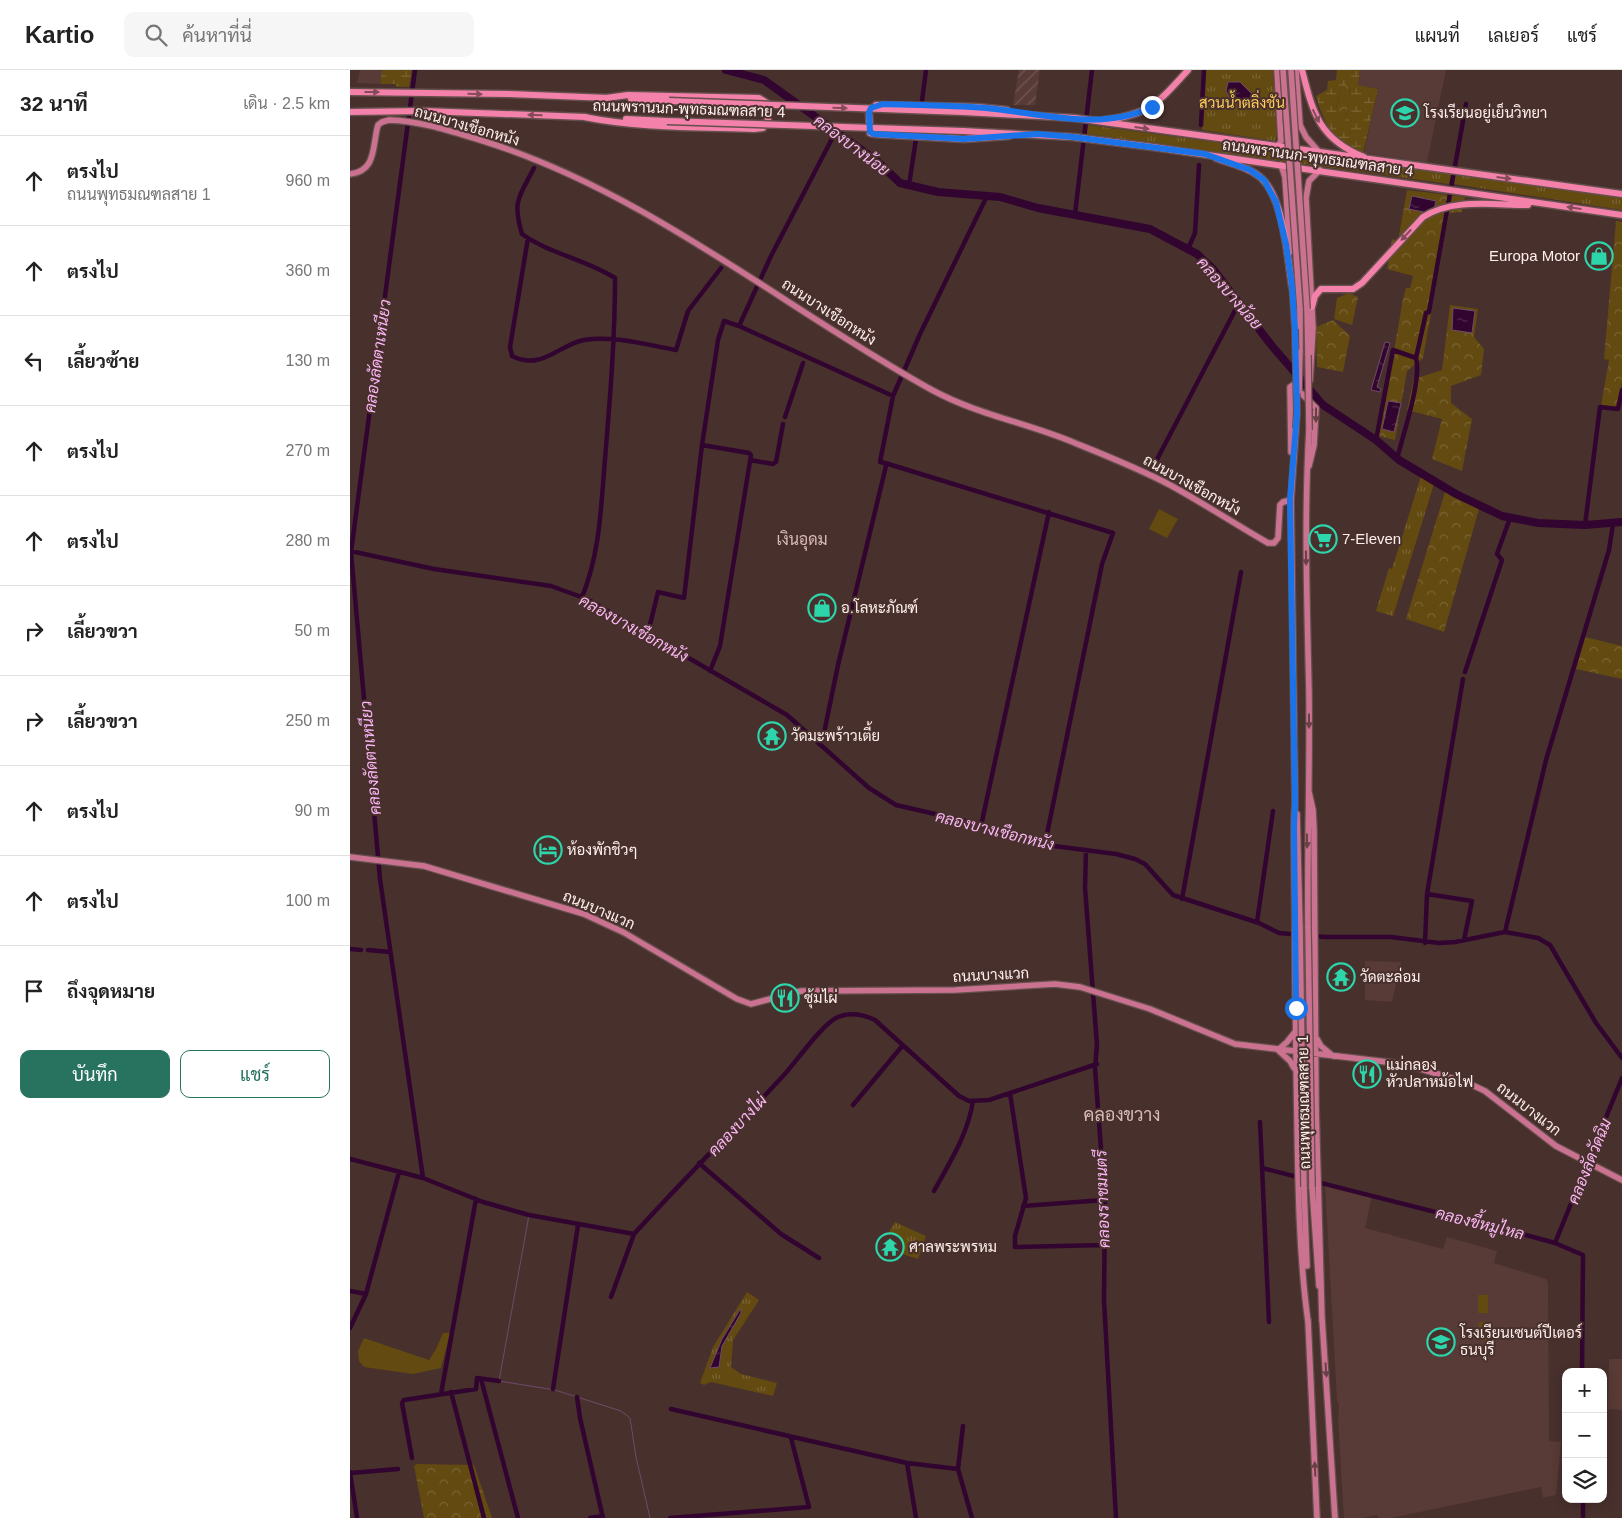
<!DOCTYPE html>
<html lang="th">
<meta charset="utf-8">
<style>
:root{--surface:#fff;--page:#f6f6f6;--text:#222;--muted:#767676;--line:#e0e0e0;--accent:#277360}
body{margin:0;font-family:Helvetica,Sarabun,sans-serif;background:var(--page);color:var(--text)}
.controls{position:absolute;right:15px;bottom:15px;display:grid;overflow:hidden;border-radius:10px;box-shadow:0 2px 12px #0003}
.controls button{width:45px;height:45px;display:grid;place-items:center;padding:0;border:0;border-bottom:1px solid var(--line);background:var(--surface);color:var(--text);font:25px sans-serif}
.stop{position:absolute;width:15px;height:15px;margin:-11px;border:4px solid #1a73e8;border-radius:50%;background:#fff}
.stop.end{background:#1a73e8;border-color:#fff;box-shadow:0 1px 5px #0008}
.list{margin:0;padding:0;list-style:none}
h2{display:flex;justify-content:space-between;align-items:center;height:65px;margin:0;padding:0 20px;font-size:21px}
h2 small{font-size:16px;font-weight:400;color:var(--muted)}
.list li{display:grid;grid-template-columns:32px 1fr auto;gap:15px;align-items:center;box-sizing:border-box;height:90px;padding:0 20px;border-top:1px solid var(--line)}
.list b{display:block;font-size:19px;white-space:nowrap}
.list p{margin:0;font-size:16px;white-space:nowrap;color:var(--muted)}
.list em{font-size:16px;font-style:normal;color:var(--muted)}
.actions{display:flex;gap:10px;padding:15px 20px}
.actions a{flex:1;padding:11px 0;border:1px solid var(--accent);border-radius:10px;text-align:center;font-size:18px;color:var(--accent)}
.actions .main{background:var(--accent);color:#fff}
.icon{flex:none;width:28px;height:28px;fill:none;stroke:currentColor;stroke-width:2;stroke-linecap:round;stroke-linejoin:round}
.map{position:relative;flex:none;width:1272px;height:1448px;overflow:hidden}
header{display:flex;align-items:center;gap:30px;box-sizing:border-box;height:70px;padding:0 25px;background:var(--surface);border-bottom:1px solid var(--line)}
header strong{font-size:24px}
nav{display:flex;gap:28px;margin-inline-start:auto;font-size:18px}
.search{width:350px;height:45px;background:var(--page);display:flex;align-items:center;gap:12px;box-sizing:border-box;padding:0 18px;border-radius:10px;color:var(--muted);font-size:19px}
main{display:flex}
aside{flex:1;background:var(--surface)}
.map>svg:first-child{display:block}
</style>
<header>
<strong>Kartio</strong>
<div class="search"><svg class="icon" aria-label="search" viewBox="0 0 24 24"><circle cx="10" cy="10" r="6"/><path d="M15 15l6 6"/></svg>ค้นหาที่นี่</div>
<nav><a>แผนที่</a><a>เลเยอร์</a><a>แชร์</a></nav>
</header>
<main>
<aside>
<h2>32 นาที<small>เดิน · 2.5 km</small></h2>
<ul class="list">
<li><svg class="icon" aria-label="ahead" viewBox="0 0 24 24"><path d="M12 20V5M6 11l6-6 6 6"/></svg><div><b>ตรงไป</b><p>ถนนพุทธมณฑลสาย 1</p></div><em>960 m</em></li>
<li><svg class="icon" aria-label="ahead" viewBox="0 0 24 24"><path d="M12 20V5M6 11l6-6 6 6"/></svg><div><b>ตรงไป</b></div><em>360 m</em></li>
<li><svg class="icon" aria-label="left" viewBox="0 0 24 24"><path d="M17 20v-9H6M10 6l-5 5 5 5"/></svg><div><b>เลี้ยวซ้าย</b></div><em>130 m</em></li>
<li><svg class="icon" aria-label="ahead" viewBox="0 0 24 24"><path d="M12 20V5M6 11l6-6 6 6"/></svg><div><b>ตรงไป</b></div><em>270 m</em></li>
<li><svg class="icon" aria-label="ahead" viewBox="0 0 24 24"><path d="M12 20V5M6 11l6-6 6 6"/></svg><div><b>ตรงไป</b></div><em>280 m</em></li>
<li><svg class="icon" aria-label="right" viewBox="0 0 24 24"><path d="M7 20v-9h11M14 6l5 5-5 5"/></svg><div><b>เลี้ยวขวา</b></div><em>50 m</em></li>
<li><svg class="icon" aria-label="right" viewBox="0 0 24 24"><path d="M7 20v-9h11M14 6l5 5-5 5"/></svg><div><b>เลี้ยวขวา</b></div><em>250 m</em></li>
<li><svg class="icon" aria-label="ahead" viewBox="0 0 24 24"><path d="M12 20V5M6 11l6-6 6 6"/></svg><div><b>ตรงไป</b></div><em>90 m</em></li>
<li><svg class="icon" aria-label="ahead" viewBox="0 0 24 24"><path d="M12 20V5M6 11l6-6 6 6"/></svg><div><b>ตรงไป</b></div><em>100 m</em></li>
<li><svg class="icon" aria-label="arrive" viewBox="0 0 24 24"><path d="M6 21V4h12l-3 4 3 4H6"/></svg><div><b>ถึงจุดหมาย</b></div></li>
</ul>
<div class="actions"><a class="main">บันทึก</a><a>แชร์</a></div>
</aside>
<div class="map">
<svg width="1272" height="1448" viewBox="0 0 1272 1448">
<defs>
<pattern id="industrial-furrows" width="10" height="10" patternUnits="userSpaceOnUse" patternTransform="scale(1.25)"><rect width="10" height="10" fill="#583a36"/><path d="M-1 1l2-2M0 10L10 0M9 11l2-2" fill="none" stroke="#715753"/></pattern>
<pattern id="grass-tufts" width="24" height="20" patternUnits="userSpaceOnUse" patternTransform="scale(1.25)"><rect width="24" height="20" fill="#624a11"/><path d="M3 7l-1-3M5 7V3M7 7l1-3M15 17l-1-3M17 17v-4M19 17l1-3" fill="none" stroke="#7a6434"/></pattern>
<pattern id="forest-crowns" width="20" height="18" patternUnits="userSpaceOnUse" patternTransform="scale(1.25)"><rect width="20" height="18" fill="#624a11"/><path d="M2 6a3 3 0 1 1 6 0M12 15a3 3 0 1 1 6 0" fill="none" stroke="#7a6434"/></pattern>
<pattern id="wetland-marsh" width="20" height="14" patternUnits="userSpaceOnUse" patternTransform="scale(1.25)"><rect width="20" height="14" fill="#624a11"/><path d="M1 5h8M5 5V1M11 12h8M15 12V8" fill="none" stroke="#7a6434"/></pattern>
<pattern id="water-ripples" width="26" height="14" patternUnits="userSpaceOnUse" patternTransform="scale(1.25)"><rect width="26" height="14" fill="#31052f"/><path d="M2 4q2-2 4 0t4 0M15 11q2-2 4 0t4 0" fill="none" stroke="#502a4d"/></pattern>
</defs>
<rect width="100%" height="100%" fill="#48302d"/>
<path fill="#583a36" d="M10,0H32L30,14L7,13Z
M1010,0H1096L1077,92L1014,83L1028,19L1008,15Z
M1015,891L1051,892L1042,932L1015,930Z
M975,1115L1022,1126L1015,1158L1093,1179L1097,1167L1147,1181L1144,1193L1196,1209L1198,1213L1199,1371L1211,1372L1206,1425L1193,1428L1191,1417L1041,1448H1028L1027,1445L1013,1448H994L988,1350L989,1335L987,1331Z
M1259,1289H1272V1340L1258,1339Z"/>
<path fill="url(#industrial-furrows)" d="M669,0H690L685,35H663Z"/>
<path fill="url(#grass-tufts)" d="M856,0H923L927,66L925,71L852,60Z
M738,55L1101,104L1099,114L737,64Z
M1105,105L1272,126V140L1104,114Z
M1071,406L1084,414L1043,546L1026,541L1039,498L1042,499Z
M545,1152L576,1166L568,1189L530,1177Z
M397,1222L409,1230L383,1270L381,1297L391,1304L427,1313L423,1326L361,1312L354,1315L350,1313L363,1277Z"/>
<path fill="url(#forest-crowns)" d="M999,12L1000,28L995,51L990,52L986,38L993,15Z
M1057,120L1115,127L1112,142L1099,143L1073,288L1057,301L1045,370L1029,366L1053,229L1056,218H1060L1063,206L1037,199L1042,169L1048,171Z
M1266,151L1272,152V310L1268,338L1251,336L1259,290L1254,289Z
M999,223L1008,227L1002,255L984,249L987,228Z
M1100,235L1128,239L1124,267L1134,279L1131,305L1101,316V333L1122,349L1112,401L1082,389L1092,349L1057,340L1064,309L1092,300Z
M983,250L1000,266L993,302L967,297L966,257Z
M1095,422L1129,439L1094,562L1056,549Z
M1235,567L1272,576V609L1226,599Z
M67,1394L124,1395L142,1448H74L64,1396Z"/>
<path fill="url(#wetland-marsh)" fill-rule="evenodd" d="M32,0H62L59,17H46V14H30Z
M987,0H1010L1008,15L1028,19L1013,84C1010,84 1004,84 1001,82C984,74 970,43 966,26L977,20L978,11L986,10ZM999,13L1000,28L995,51H990L986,37L993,16Z"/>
<path fill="#624a11" d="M809,439L828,449L817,468L799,459Z
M1128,1225H1138V1243H1128Z
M1129,1252H1138V1270H1128Z
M93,1263H100L91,1298L63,1304L14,1297L9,1291L8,1281L14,1268L79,1290L86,1279Z"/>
<path fill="url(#water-ripples)" stroke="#6f4b68" d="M878,12H890L904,26L896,35L881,30L876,21Z
M1062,126L1086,131L1083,144L1059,139Z
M1103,238L1125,241L1122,263L1102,260Z
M1035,272L1040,273L1027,317L1031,319L1030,322L1021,320Z
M1038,331L1051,333L1044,362L1032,359Z
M391,1238V1243L372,1276L369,1297L360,1298L372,1269Z"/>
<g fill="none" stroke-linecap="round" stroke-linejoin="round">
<path stroke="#6f4b68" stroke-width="1" d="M179,1145L149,1311L205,1320L271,1341L280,1348L286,1387L300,1448"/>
<path stroke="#31052f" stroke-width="4.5" d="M65,0L1,482L30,809L73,1108
M572,31L576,0
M851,55L854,0
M184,98C169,127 162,131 172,164C200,184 235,189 265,208C265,269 260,329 255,389C251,436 250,484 232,527
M559,115L566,69
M725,144L742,0
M178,168L160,277L162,286C192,301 208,275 234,270C263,265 297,275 326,280L338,241L371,198
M838,179L845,163L849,95
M389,256L543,326
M435,347L453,293
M1026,370L1043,280L1066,288L1076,243L1079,242L1116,34
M352,375L399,383L401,385L370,576L360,601
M1047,389C1053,364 1072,310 1066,288
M400,390L423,394L426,392L433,354
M535,393L763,463L752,494L695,774
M802,399L889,233
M1235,455L1250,337L1268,339L1272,320
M0,481L84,499L201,516L237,529L437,645L519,718L546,735L620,752L658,765L704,776L766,784L785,789L795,794L823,825L909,853L929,863L975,867H1041L1089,873L1105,872L1155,862L1188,868L1200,875L1246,953L1272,988
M298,563L308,522L334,528L352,375L368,270L374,251L389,256L421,186L486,61
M1115,602L1152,490L1147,484L1160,448
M469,674L474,663L488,595L536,396L535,393L530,392L543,326L570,264L637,126
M631,756L699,442
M736,780L735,818L747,975L745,998L755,1133L754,1230L766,1448
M1077,824L1122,831L1114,870
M832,829L891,502
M907,852L923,741
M1155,862L1196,690L1259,480L1263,454
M1075,873L1077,824L1113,609
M0,879L11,880
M18,880L40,882
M660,1023L676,1128L665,1166V1177L755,1175
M503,1035L553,975
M910,1052L919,1252
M0,1089L73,1108L133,1132L179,1145L284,1164C333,1110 384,1059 433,1006C446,992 473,953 488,947C500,942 514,945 525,950L609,1026L619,1031L639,1030L747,994
M349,1093L431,1164L469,1188
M912,1098L1176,1165L1205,1173L1233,1185L1232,1302
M584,1121C600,1092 618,1064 623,1031
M673,1136L754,1130
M1205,1173L1272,1008
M0,1221L16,1224
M261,1227L284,1164
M0,1258L16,1224L49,1102
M131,1309L168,1448
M203,1319L228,1155
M101,1322L134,1448
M91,1324L126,1129
M227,1327L230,1348L253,1448
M321,1339L557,1393L608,1399
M613,1356L608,1399L622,1448
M62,1388L52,1333L54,1330L126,1319L127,1308L149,1311
M557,1393L566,1448
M0,1402L7,1448
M1,1403L48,1399
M240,1448L253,1446
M320,1448L459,1437L441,1368
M1233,1448V1429"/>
<path stroke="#31052f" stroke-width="8" d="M376,0L414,10L527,91L550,113L588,122L650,127L688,138L800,159L847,184L863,199L922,276L973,335L1026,370L1049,390L1106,424L1152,446L1188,453L1235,455L1272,452"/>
<g stroke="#654f4c" stroke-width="8">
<path id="secondary" d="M946,0L950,55L956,67L970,83
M927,77L931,71L927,0
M931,95L935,107L940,182
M0,104C27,101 22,76 28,55L32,52L39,50C70,51 100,61 130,70C296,121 432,237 582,320C628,345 678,353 725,373C757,386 790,399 820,415C853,433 885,454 918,473H924L928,468L930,435L933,432L941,430
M942,211L945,259
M950,239V282
M957,239L958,285
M960,310L963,258L956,128L959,111L970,100
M946,358L941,430L945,732L944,756C945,853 945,950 947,1048C948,1116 949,1185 958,1252
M941,382L940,317L943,315L966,338L964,375L959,396
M959,722L963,740L964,760L966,1036L972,1251
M947,744L950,858
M0,787L74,796L234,844L273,862L387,929L401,934L451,921L605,920L705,914L730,917L800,939L885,974L1054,994L1118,1013L1135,1021L1206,1076L1272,1110
M958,858C957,779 960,701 959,622C957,535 954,447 959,360
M967,969L971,976L983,986
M928,980L940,991L944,998
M928,980L937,972L945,962
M954,1117L957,1196
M962,1117L969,1216
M972,1248L985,1448
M958,1250L967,1448"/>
</g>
<g stroke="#654f4c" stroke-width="9">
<path id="primary" d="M952,0C963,43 969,69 1014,87
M0,22L159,24L259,28
M281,29L319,31
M657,40L627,37L526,35L519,42L520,63L524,64L614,69L659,66
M0,42L74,41L236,47
M613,42L725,48L1272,124
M234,47C289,58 347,57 404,59L413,58L418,50L417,33L409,28L278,25L256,28
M276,49L317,51
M755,50C799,45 809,32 838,0
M613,61L723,67L803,77L1272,145
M866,88C879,93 895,96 906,104C934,121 937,185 942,216
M962,237L965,226L971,219H1003L1012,213L1073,147C1103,128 1143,135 1178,135"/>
</g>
<use href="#secondary" stroke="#cb7291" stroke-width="5.5"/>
<use href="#primary" stroke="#f381aa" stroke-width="6"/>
<g stroke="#654f4c" stroke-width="8" stroke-linecap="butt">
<path id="secondary-bridge" d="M933,0L950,239
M941,0L957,239
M945,259L947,343
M958,285L959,360
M949,321L950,282
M946,358L947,340
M950,858L954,1117
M958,858L962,1117"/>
</g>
<g stroke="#654f4c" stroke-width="9" stroke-linecap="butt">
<path id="primary-bridge" d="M319,31L613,42
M317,51L613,61"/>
</g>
<use href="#secondary-bridge" stroke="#cb7291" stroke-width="5.5"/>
<use href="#primary-bridge" stroke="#f381aa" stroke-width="6"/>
</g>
<defs><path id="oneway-solid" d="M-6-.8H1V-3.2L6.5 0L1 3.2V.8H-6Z" transform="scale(1.25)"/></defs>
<g fill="#844c59">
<use href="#oneway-solid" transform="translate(22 22)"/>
<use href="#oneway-solid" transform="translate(125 24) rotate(1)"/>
<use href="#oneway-solid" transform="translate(490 38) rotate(2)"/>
<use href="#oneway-solid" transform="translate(185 45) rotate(-178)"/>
<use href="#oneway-solid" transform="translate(966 46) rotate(64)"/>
<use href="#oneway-solid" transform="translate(792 58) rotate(8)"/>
<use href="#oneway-solid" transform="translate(1154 108) rotate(7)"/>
<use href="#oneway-solid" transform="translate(1224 138) rotate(-172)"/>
<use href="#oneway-solid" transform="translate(1056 165) rotate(133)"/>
</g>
<g fill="#694046">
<use href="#oneway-solid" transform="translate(966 345) rotate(90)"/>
<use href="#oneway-solid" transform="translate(956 488) rotate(89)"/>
<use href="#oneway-solid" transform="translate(959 651) rotate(90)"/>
<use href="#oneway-solid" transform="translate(957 771) rotate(89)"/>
<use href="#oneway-solid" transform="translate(976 1300) rotate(86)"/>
<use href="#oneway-solid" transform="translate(965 1399) rotate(-93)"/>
</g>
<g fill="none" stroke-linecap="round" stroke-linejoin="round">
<path stroke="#1a73e8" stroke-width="6" d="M802,37C749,62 692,43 636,38C602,35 567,35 533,34L521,38L519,42L520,62L524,64L614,69L688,64L723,67L855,84L900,100L914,110L926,132L936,174L942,216L945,259L947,343L940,430L945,732L944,756L946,938"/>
</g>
<defs>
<g id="school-ring" transform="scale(1.4375)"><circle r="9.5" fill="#48302d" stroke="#2dd5ab" stroke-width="1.5"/><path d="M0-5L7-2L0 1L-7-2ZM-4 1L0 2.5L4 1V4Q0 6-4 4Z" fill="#2dd5ab"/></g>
<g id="shop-ring" transform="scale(1.4375)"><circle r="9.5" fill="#48302d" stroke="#2dd5ab" stroke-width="1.5"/><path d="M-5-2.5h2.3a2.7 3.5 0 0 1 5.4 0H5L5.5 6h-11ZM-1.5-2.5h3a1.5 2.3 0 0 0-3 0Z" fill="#2dd5ab"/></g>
<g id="supermarket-ring" transform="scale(1.4375)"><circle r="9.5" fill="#48302d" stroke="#2dd5ab" stroke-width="1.5"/><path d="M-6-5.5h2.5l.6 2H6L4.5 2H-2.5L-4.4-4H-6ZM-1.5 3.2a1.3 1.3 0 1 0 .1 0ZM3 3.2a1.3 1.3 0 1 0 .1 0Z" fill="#2dd5ab"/></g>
<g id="temple-ring" transform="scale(1.4375)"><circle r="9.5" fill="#48302d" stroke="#2dd5ab" stroke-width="1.5"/><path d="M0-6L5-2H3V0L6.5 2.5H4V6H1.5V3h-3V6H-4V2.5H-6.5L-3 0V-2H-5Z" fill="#2dd5ab"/></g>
<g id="hotel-ring" transform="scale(1.4375)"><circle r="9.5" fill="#48302d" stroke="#2dd5ab" stroke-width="1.5"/><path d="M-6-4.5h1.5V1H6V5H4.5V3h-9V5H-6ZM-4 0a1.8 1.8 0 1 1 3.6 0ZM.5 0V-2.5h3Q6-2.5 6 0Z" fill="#2dd5ab"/></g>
<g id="restaurant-ring" transform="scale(1.4375)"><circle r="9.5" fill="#48302d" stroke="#2dd5ab" stroke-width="1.5"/><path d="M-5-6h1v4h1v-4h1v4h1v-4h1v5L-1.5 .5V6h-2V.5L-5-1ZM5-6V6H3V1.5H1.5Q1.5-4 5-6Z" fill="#2dd5ab"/></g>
</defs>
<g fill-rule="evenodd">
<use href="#school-ring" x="1055" y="43"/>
<use href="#shop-ring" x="1249" y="186"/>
<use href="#supermarket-ring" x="973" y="469"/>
<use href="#shop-ring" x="472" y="538"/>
<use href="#temple-ring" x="422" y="666"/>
<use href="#hotel-ring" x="198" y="780"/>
<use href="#temple-ring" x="991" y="907"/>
<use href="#restaurant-ring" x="435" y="928"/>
<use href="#restaurant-ring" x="1017" y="1004"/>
<use href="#temple-ring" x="540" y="1177"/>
<use href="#school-ring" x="1091" y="1272"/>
</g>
<g text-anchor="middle" stroke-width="4" stroke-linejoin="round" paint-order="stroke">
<g font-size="15" fill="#ffcc59" stroke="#48302d">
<text x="892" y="38">สวนน้ำตลิ่งชัน</text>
</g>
<g font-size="15" fill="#ffefec" stroke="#48302d">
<text transform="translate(339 39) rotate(2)" y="5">ถนนพรานนก-พุทธมณฑลสาย 4</text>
<text transform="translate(117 56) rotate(16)" y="5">ถนนบางเชือกหนัง</text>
<text transform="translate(968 88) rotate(8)" y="5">ถนนพรานนก-พุทธมณฑลสาย 4</text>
<text transform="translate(479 242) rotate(33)" y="5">ถนนบางเชือกหนัง</text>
<text transform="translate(842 415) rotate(29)" y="5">ถนนบางเชือกหนัง</text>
<text transform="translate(249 840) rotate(23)" y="5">ถนนบางแวก</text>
<text transform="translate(641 905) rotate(-3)" y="5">ถนนบางแวก</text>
<text transform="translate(954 1032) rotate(-91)" y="5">ถนนพุทธมณฑลสาย 1</text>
<text transform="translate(1179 1039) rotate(38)" y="5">ถนนบางแวก</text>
</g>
<g font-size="15" fill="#ffefec" stroke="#48302d" text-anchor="start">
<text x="1074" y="48">โรงเรียนอยู่เย็นวิทยา</text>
<text x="1230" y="191" text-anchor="end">Europa Motor</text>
<text x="992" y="474">7-Eleven</text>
<text x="491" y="543">อ.โลหะภัณฑ์</text>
<text x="441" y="671">วัดมะพร้าวเตี้ย</text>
<text x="217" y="785">ห้องพักชิวๆ</text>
<text x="1010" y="912">วัดตะล่อม</text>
<text x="454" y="933">ซุ้มไผ่</text>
<text x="1036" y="1000">แม่กลอง<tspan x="1036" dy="17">หัวปลาหม้อไฟ</tspan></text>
<text x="559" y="1182">ศาลพระพรหม</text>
<text x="1110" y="1268">โรงเรียนเซนต์ปีเตอร์<tspan x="1110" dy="17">ธนบุรี</tspan></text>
</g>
<g font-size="16" font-style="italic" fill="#fbb6f5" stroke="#48302d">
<text transform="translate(502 75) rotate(37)" y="6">คลองบางน้อย</text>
<text transform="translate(880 223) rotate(49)" y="6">คลองบางน้อย</text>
<text transform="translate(27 286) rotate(-82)" y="6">คลองลัดตาเหนียว</text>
<text transform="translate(284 558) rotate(29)" y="6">คลองบางเชือกหนัง</text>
<text transform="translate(20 688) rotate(-95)" y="6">คลองลัดตาเหนียว</text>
<text transform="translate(645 760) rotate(14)" y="6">คลองบางเชือกหนัง</text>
<text transform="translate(387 1055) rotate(-47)" y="6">คลองบางไผ่</text>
<text transform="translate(1239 1091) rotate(-68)" y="6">คลองลัดวัดฉิม</text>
<text transform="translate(752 1129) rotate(-92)" y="6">คลองราชมนตรี</text>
<text transform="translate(1130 1153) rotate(14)" y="6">คลองขี้หมูไหล</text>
</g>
<g font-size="16" fill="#d8bab6" stroke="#48302d">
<text x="452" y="475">เงินอุดม</text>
</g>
<g font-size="18" fill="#d8bab6" stroke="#48302d">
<text x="772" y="1051">คลองขวาง</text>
</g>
</g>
</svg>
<div class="controls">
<button>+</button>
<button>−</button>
<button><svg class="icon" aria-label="layers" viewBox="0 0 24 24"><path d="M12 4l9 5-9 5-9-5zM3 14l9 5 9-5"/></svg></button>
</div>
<div class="stop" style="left:946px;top:938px"></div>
<div class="stop end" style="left:802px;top:37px"></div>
</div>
</main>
